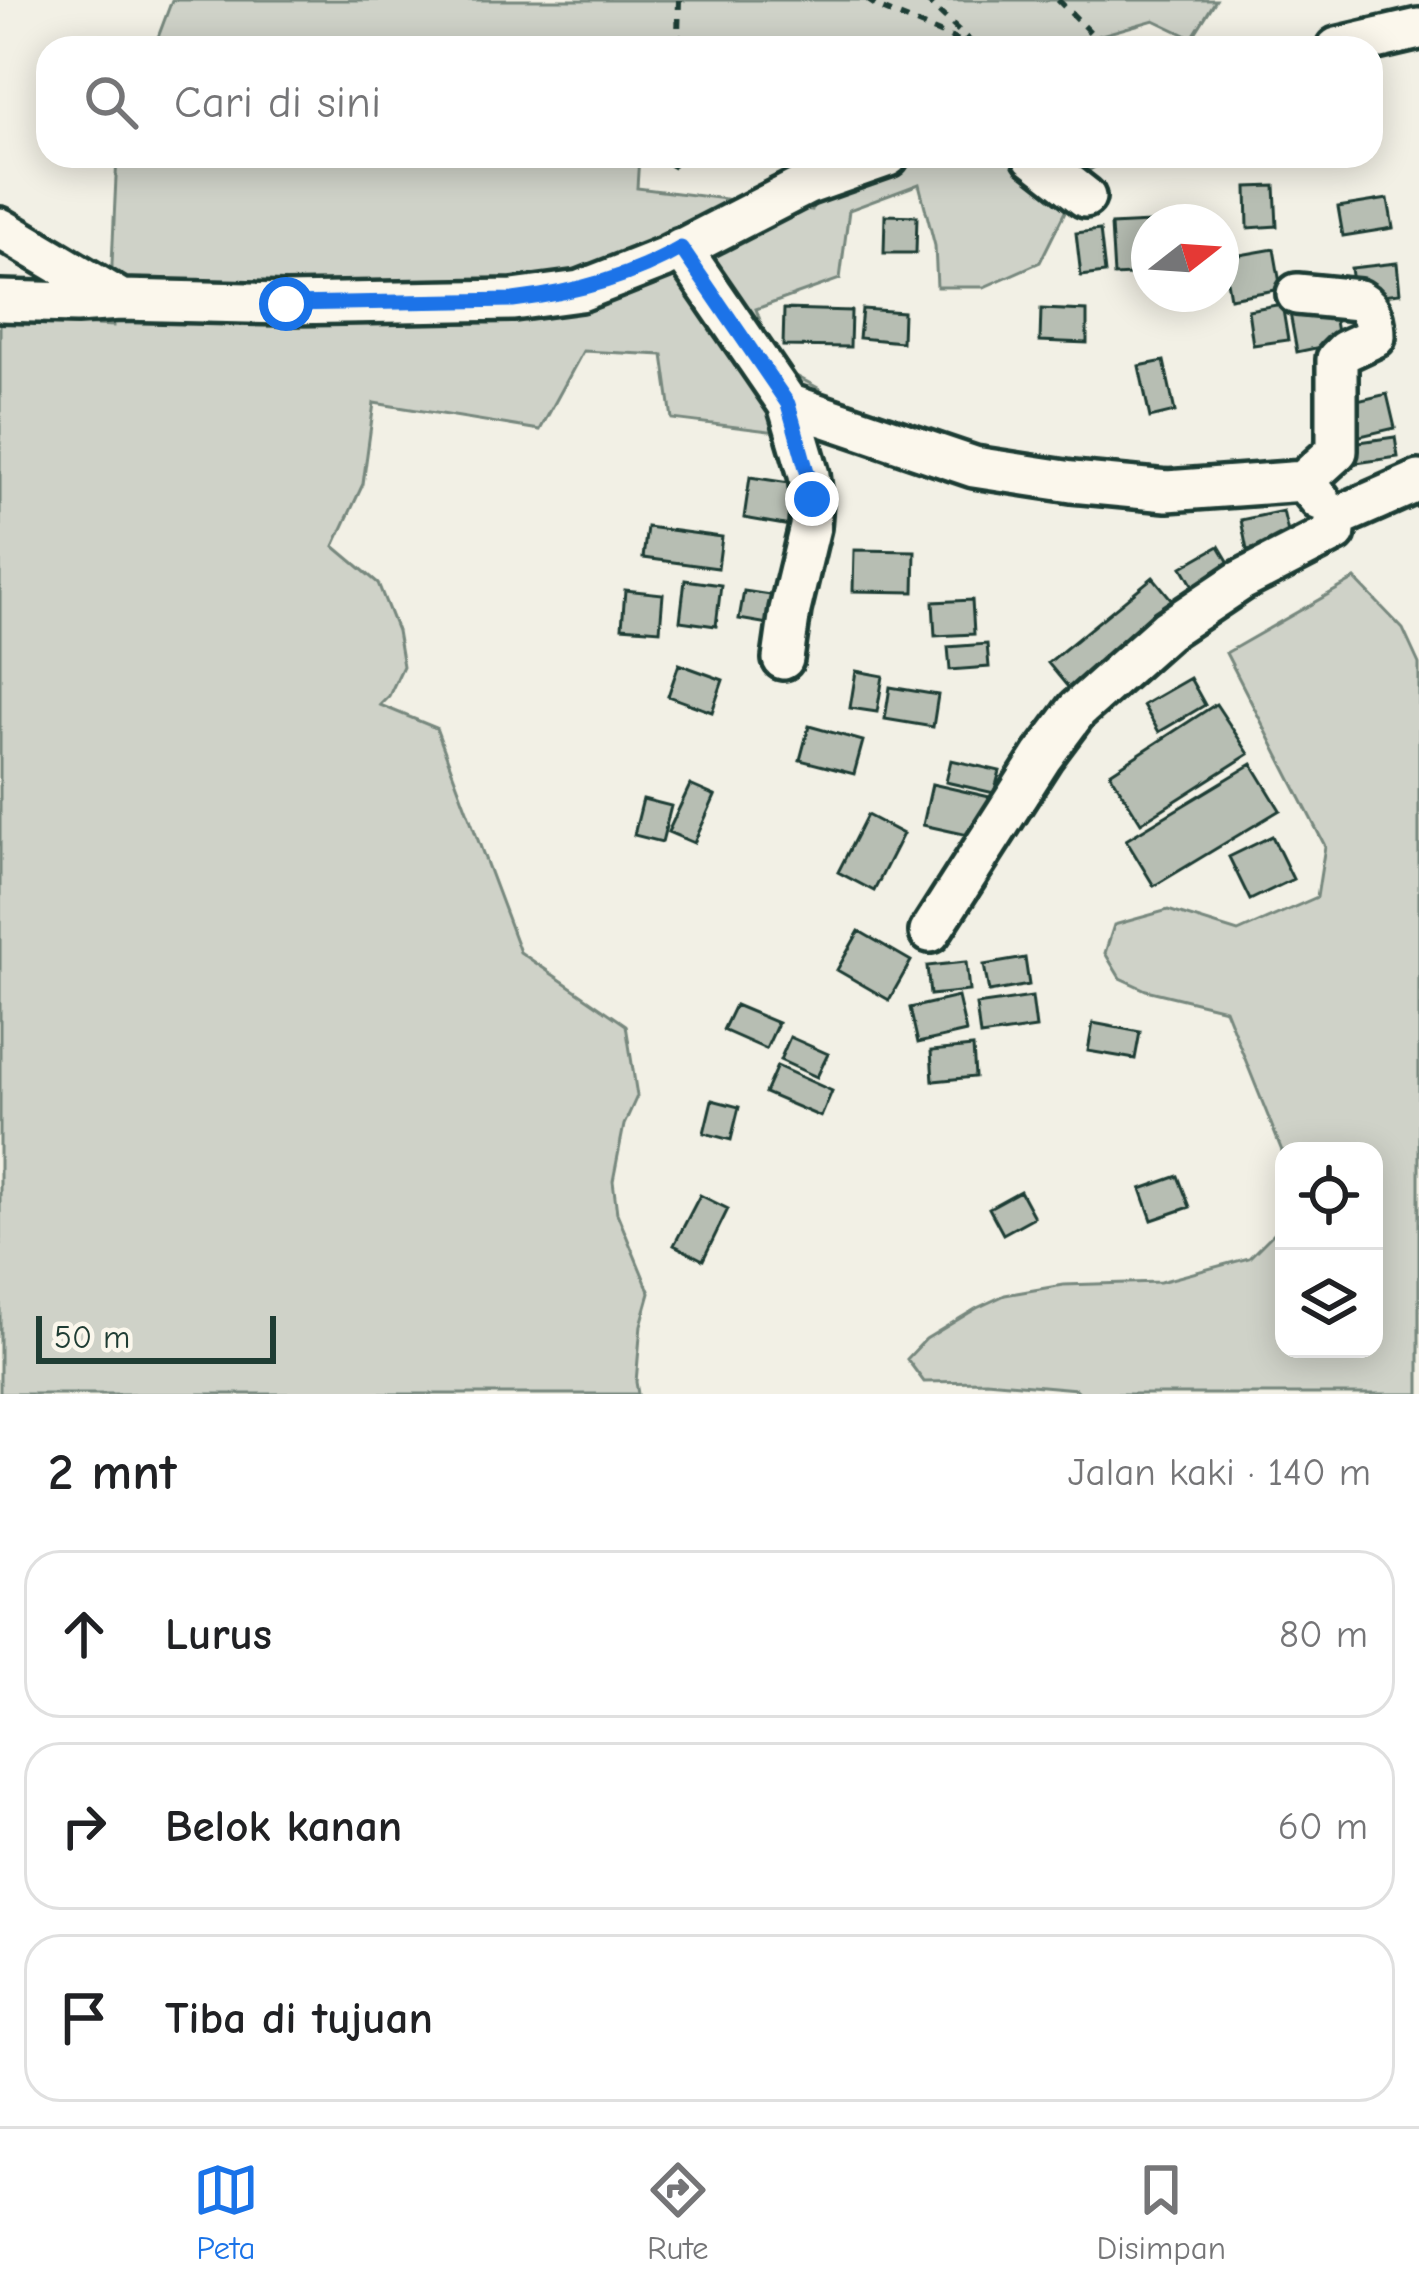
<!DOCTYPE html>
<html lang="id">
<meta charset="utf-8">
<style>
:root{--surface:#fff;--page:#f2f2f2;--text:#202124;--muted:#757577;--line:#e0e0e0;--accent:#1a73e8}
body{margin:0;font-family:"Comic Neue",sans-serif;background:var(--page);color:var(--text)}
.controls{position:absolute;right:36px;bottom:36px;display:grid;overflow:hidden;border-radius:24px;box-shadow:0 6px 30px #0003}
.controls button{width:108px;height:108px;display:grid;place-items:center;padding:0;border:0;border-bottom:3px solid var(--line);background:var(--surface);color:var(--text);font:60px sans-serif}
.compass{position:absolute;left:1131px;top:204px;width:108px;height:108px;border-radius:50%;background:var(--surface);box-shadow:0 6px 30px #0003;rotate:73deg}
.scale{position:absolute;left:36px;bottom:30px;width:240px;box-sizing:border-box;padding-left:12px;border:6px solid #1f3d34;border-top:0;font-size:33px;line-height:42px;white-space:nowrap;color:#1f3d34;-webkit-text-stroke:9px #fbf7ec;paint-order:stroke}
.stop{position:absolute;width:36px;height:36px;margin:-27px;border:9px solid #1a73e8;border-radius:50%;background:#fff}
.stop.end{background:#1a73e8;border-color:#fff;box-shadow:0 3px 12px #0008}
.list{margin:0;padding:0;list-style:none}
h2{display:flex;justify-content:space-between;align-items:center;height:156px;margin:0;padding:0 48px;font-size:51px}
h2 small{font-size:39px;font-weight:400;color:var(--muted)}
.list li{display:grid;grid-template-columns:78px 1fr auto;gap:36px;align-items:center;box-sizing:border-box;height:168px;margin:0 24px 24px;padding:0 24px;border:3px solid var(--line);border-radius:36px}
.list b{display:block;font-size:45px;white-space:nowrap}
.list em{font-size:39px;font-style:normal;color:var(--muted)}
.icon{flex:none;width:66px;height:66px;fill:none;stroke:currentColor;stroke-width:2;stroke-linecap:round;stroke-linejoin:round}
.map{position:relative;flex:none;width:1419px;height:1394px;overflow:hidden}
.search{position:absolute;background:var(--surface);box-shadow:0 6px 30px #0003;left:36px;right:36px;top:36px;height:132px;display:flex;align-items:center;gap:30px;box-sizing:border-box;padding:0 42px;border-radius:36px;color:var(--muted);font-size:45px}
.sheet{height:732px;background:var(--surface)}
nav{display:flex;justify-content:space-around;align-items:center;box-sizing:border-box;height:168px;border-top:3px solid var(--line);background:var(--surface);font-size:33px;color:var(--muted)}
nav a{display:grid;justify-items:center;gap:6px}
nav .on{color:var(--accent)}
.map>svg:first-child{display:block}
</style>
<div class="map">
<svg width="1419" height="1394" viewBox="0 0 1419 1394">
<rect width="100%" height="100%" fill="#f2f0e5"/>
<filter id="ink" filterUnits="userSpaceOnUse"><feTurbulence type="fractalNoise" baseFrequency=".00833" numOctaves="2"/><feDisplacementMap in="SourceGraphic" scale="24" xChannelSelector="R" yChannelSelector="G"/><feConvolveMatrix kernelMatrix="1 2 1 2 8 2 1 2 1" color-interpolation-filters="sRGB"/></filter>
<g filter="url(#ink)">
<path fill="#cfd2c8" stroke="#77887e" stroke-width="3" d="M172,0H1216L1192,38L1154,20L1066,45V48H154Z
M117,156H639L637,188L812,210L825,156H1115L1084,173L1040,262L984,287H937L935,246L919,184L849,210L840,279L756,309L776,365L820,389L810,436L672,419L663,355L583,351L540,430L374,403L363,484L334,546L378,583L397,631L403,666L389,696L380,705L436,728L520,952L626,1025L637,1096L624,1125L613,1181L617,1213L650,1293L641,1325L636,1382L638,1394H0V320L113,326L112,264Z
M1355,579L1403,629L1419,664V1394H1081L1076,1389L986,1381L924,1382L907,1359L926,1339L977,1308L1005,1295L1063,1285L1160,1282L1249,1258L1284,1223V1349H1374V1151H1284V1156L1225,1009L1146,990L1120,978L1105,953L1114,925L1168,910L1238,932L1317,897L1325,846L1226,653Z"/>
<path fill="#b7beb3" stroke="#1f3d34" stroke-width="3" d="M1275,186L1277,226L1248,228L1247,187Z
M1388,199L1393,228L1343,236L1338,207Z
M885,215L917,216L916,253H884Z
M1149,223V274L1114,276L1111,225Z
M1100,230L1105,273L1081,276L1076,233Z
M1274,249L1281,289L1230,298L1223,258Z
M1397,263L1400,293L1355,298L1351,268Z
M1282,304L1288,340L1253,345L1248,310Z
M1332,305L1339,343L1297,352L1290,313Z
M784,309L851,311L850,347L783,346Z
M862,309L903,312L902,342L859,338Z
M1041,309L1087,311V343L1040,341Z
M1164,361L1175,412L1150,418L1139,366Z
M1387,394L1395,428L1348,439L1340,405Z
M1395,437L1398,457L1356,463L1352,443Z
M750,477L809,486L802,528L744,518Z
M1283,511L1290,541L1247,550L1241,520Z
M647,527L722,537L718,568L643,558Z
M1219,546L1234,571L1197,593L1182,567Z
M854,550L915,551L914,592L853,591Z
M1153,577L1177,606L1072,692L1048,663Z
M685,580L721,585L716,626L680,621Z
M625,590L663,594L660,630L622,627Z
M744,591L790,598L786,627L739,619Z
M972,600L974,634L935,636L933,602Z
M987,644L989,667L950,670L948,647Z
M679,664L723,680L712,712L668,696Z
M856,671L883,676L877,712L850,708Z
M1190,678L1205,705L1159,732L1143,705Z
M890,687L938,695L933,727L885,719Z
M1216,704L1249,754L1141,823L1110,773Z
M809,726L863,741L854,774L800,760Z
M951,760L1000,771L994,793L946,782Z
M1252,764L1280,810L1154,886L1126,840Z
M932,784L994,798L986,839L923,825Z
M690,785L715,796L694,843L668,832Z
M643,799L671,806L662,842L634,835Z
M867,815L903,834L874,891L838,872Z
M1272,836L1293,879L1250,900L1229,857Z
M859,931L911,961L889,1000L837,970Z
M1025,958L1029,985L989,992L984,965Z
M966,962L969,991L930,995L927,966Z
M958,997L966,1032L918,1043L910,1008Z
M1032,997L1036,1028L980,1036L976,1005Z
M735,1005L778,1023L766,1049L723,1030Z
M1093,1023L1140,1032L1135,1059L1088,1051Z
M790,1037L828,1054L817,1077L780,1060Z
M973,1047L975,1077L933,1081L931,1051Z
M777,1066L832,1091L821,1117L765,1093Z
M712,1100L739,1107L731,1140L704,1133Z
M1178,1176L1190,1207L1152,1220L1141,1189Z
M1020,1191L1034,1217L1003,1234L989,1208Z
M700,1195L728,1209L703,1260L674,1245Z"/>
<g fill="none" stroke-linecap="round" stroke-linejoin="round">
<g stroke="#1f3d34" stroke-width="48">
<path id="minor" d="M1337,48L1419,29
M1033,156L1085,197
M0,228L121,300L286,304L513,300L580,291L616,277L664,258L808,184L888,156
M681,248L788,404L809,475L812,499L810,527L790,610L783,659
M1297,294L1359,300C1373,308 1375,322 1375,337L1345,351L1337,359V451L1304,481L1320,500
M0,301L76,303L120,300
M788,404L974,467L1072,482L1167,491L1304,481
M1335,518L1419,481
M930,932L1042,757L1077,710L1167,630L1240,581L1335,532V518"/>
</g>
<path stroke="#1f3d34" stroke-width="6" stroke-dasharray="9 9" stroke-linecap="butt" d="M679,0L678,35L687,48
M868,0L882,9L976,48
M926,0L975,46
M1058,0L1091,33L1112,48
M671,168L678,156"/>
<use href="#minor" stroke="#fbf7ec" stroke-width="39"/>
</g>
</g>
<g fill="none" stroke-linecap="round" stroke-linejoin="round" filter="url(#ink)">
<path stroke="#1a73e8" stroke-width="15" d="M286,304L513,300C572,293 630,278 681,248L788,404L808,475L812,499"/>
</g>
</svg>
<div class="controls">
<button><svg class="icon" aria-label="locate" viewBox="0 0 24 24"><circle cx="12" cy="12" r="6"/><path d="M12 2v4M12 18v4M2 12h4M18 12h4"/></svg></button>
<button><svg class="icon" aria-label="layers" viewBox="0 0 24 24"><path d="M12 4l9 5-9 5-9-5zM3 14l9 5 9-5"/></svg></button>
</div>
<svg class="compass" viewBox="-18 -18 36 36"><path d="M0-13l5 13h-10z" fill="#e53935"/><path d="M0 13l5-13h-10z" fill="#757577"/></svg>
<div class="scale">50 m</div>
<div class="stop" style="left:286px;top:304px"></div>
<div class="stop end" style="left:812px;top:499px"></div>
<div class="search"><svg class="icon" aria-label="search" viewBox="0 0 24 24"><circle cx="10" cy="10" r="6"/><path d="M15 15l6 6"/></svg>Cari di sini</div>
</div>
<section class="sheet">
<h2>2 mnt<small>Jalan kaki · 140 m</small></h2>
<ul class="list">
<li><svg class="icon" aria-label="ahead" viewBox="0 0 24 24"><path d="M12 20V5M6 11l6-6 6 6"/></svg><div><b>Lurus</b></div><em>80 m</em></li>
<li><svg class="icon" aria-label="right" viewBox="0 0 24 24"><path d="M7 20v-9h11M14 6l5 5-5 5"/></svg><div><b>Belok kanan</b></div><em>60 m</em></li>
<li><svg class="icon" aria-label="arrive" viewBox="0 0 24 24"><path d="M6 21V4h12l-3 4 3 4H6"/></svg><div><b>Tiba di tujuan</b></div></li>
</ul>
</section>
<nav>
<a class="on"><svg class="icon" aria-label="map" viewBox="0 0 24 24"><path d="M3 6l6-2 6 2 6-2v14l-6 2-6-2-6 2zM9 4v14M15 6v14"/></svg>Peta</a>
<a><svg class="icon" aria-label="directions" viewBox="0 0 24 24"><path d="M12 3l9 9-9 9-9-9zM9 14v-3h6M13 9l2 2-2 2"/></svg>Rute</a>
<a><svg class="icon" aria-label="saved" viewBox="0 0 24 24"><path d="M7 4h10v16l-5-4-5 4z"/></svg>Disimpan</a>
</nav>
